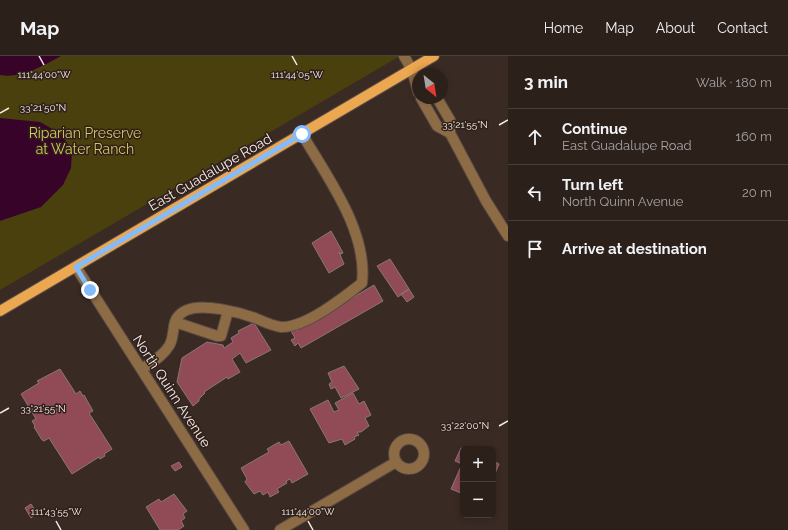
<!DOCTYPE html>
<meta charset="utf-8">
<style>
:root{--surface:#2c201b;--page:#382d28;--text:#f1f3f6;--muted:#a6a3a3;--line:#483e3a}
body{margin:0;font-family:Raleway,sans-serif;background:var(--page);color:var(--text)}
.controls{position:absolute;right:12px;bottom:12px;display:grid;overflow:hidden;border-radius:6px;box-shadow:0 2px 6px #0003}
.controls button{width:36px;height:36px;display:grid;place-items:center;padding:0;border:0;border-bottom:1px solid var(--line);background:var(--surface);color:var(--text);font:20px sans-serif}
.compass{position:absolute;left:412px;top:12px;width:36px;height:36px;border-radius:50%;background:var(--surface);box-shadow:0 2px 6px #0003;rotate:150deg}
.stop{position:absolute;width:12px;height:12px;margin:-9px;border:3px solid #84bcfb;border-radius:50%;background:#fff}
.stop.end{background:#84bcfb;border-color:#fff;box-shadow:0 1px 4px #0008}
.list{margin:0;padding:0;list-style:none}
h2{display:flex;justify-content:space-between;align-items:center;height:52px;margin:0;padding:0 16px;font-size:17px}
h2 small{font-size:13px;font-weight:400;color:var(--muted)}
.list li{display:grid;grid-template-columns:26px 1fr auto;gap:12px;align-items:center;box-sizing:border-box;height:56px;padding:0 16px;border-top:1px solid var(--line)}
.list b{display:block;font-size:15px;white-space:nowrap}
.list p{margin:0;font-size:13px;white-space:nowrap;color:var(--muted)}
.list em{font-size:13px;font-style:normal;color:var(--muted)}
.icon{flex:none;width:22px;height:22px;fill:none;stroke:currentColor;stroke-width:2;stroke-linecap:round;stroke-linejoin:round}
.map{position:relative;flex:none;width:508px;height:474px;overflow:hidden}
header{display:flex;align-items:center;gap:24px;box-sizing:border-box;height:56px;padding:0 20px;background:var(--surface);border-bottom:1px solid var(--line)}
header strong{font-size:19px}
nav{display:flex;gap:22px;margin-inline-start:auto;font-size:14px}
main{display:flex}
aside{flex:1;background:var(--surface)}
.map>svg:first-child{display:block}
</style>
<header>
<strong>Map</strong>
<nav><a>Home</a><a>Map</a><a>About</a><a>Contact</a></nav>
</header>
<main>
<div class="map">
<svg width="508" height="474" viewBox="0 0 508 474">
<rect width="100%" height="100%" fill="#3a2a24"/>
<path fill="#49400d" d="M0,0H400L0,234Z"/>
<path fill="#370329" d="M0,0H61C43,10 20,23 0,19Z
M0,62L40,66L61,78L72,94L71,112L63,129L41,151L0,165Z"/>
<path fill="#904b57" stroke="#8a7678" d="M331,175L342,195L343,197L341,198L339,196L344,208L329,217L312,187Z
M390,203L409,233L398,241L377,210Z
M374,229L383,245L301,292L298,287L295,290L291,284L295,282L291,275L295,273L296,275Z
M409,233L414,241L407,246L401,238Z
M254,267L271,294L246,307L240,297L232,303L240,316L228,323L227,321L204,336L205,337L199,343V345L193,350L177,326L182,302L207,286L223,289L224,292L233,286L231,282L239,277L238,275Z
M344,310L359,333L341,342L335,331L331,333L329,328L332,326L328,317Z
M60,313L76,338L80,335L83,340L84,339L93,355L89,357L112,393L104,398L105,400L100,403L99,401L72,418L49,382L44,385L42,384L34,371L35,370L32,365L36,363L21,338L39,327L37,325Z
M353,337L359,348L364,345L371,359L365,362L369,370L361,376H357L359,379L354,381L355,383L345,389L342,383L329,387L310,353L328,344L334,356L339,354L335,347Z
M289,385L308,418L292,427L290,423L286,425L287,427L277,433L279,436L270,441L268,436L263,439L260,435L254,438L245,426L247,423L241,412L269,396L267,393L279,386L281,389Z
M461,392L464,393L463,438L451,433L462,408L455,405Z
M493,405L499,408L493,422Z
M179,406L182,411L175,415L171,410Z
M174,438L187,455L183,458L185,462L181,465L184,470L178,474H160L146,451L159,443L161,446Z
M31,448L37,457L31,462L25,452Z"/>
<g fill="none" stroke-linecap="round" stroke-linejoin="round">
<g stroke="#584943" stroke-width="12">
<path id="minor" d="M404,0L412,14L418,36
M421,42L437,70L450,77
M437,42L450,64V77L486,145L508,180
M76,211L244,474
M175,266L217,280H221L228,255
M142,313C152,306 163,300 169,290C177,278 168,262 187,254C203,247 238,256 255,262C262,265 272,270 281,271C305,272 343,242 362,227C368,175 327,121 302,78
M394 398a15 15 0 1 1 30 0a15 15 0 1 1-30 0Z
M280,474L396,406"/>
</g>
<g stroke="#584943" stroke-width="12">
<path id="major" d="M0,255L434,0"/>
</g>
<use href="#minor" stroke="#8d6c45" stroke-width="10"/>
<use href="#major" stroke="#eca751" stroke-width="10"/>
</g>
<g fill="none" stroke-linecap="round" stroke-linejoin="round">
<path stroke="#84bcfb" stroke-width="5" d="M90,234L76,211L302,78"/>
</g>
<path fill="none" stroke="#f6ebe7" stroke-width="1.5" d="M39,0L44,9M292,0L297,9M0,57L9,52M499,69L508,64M0,357L9,352M499,370L508,365M56,465L61,474M308,465L313,474"/>
<g text-anchor="middle" stroke-width="3" stroke-linejoin="round" paint-order="stroke">
<g font-size="14" fill="#d6c460" stroke="#2f201b">
<text x="85" y="82">Riparian Preserve<tspan x="85" dy="16">at Water Ranch</tspan></text>
</g>
<g font-size="14" fill="#f6ebe7" stroke="#2f201b">
<text transform="translate(210 116) rotate(-30)" y="5">East Guadalupe Road</text>
<text transform="translate(172 335) rotate(57)" y="5">North Quinn Avenue</text>
</g>
</g>
<g font-size="10" text-anchor="middle" fill="#f6ebe7" stroke="#2f201b" stroke-width="3" stroke-linejoin="round" paint-order="stroke">
<text x="44" y="22">111°44'00"W</text>
<text x="297" y="22">111°44'05"W</text>
<text x="43" y="55">33°21'50"N</text>
<text x="465" y="72">33°21'55"N</text>
<text x="43" y="356">33°21'55"N</text>
<text x="465" y="373">33°22'00"N</text>
<text x="56" y="459">111°43'55"W</text>
<text x="308" y="459">111°44'00"W</text>
</g>
</svg>
<div class="controls">
<button>+</button>
<button>−</button>
</div>
<svg class="compass" viewBox="-18 -18 36 36"><path d="M0-13l5 13h-10z" fill="#e53935"/><path d="M0 13l5-13h-10z" fill="#a6a3a3"/></svg>
<div class="stop" style="left:302px;top:78px"></div>
<div class="stop end" style="left:90px;top:234px"></div>
</div>
<aside>
<h2>3 min<small>Walk · 180 m</small></h2>
<ul class="list">
<li><svg class="icon" aria-label="ahead" viewBox="0 0 24 24"><path d="M12 20V5M6 11l6-6 6 6"/></svg><div><b>Continue</b><p>East Guadalupe Road</p></div><em>160 m</em></li>
<li><svg class="icon" aria-label="left" viewBox="0 0 24 24"><path d="M17 20v-9H6M10 6l-5 5 5 5"/></svg><div><b>Turn left</b><p>North Quinn Avenue</p></div><em>20 m</em></li>
<li><svg class="icon" aria-label="arrive" viewBox="0 0 24 24"><path d="M6 21V4h12l-3 4 3 4H6"/></svg><div><b>Arrive at destination</b></div></li>
</ul>
</aside>
</main>
